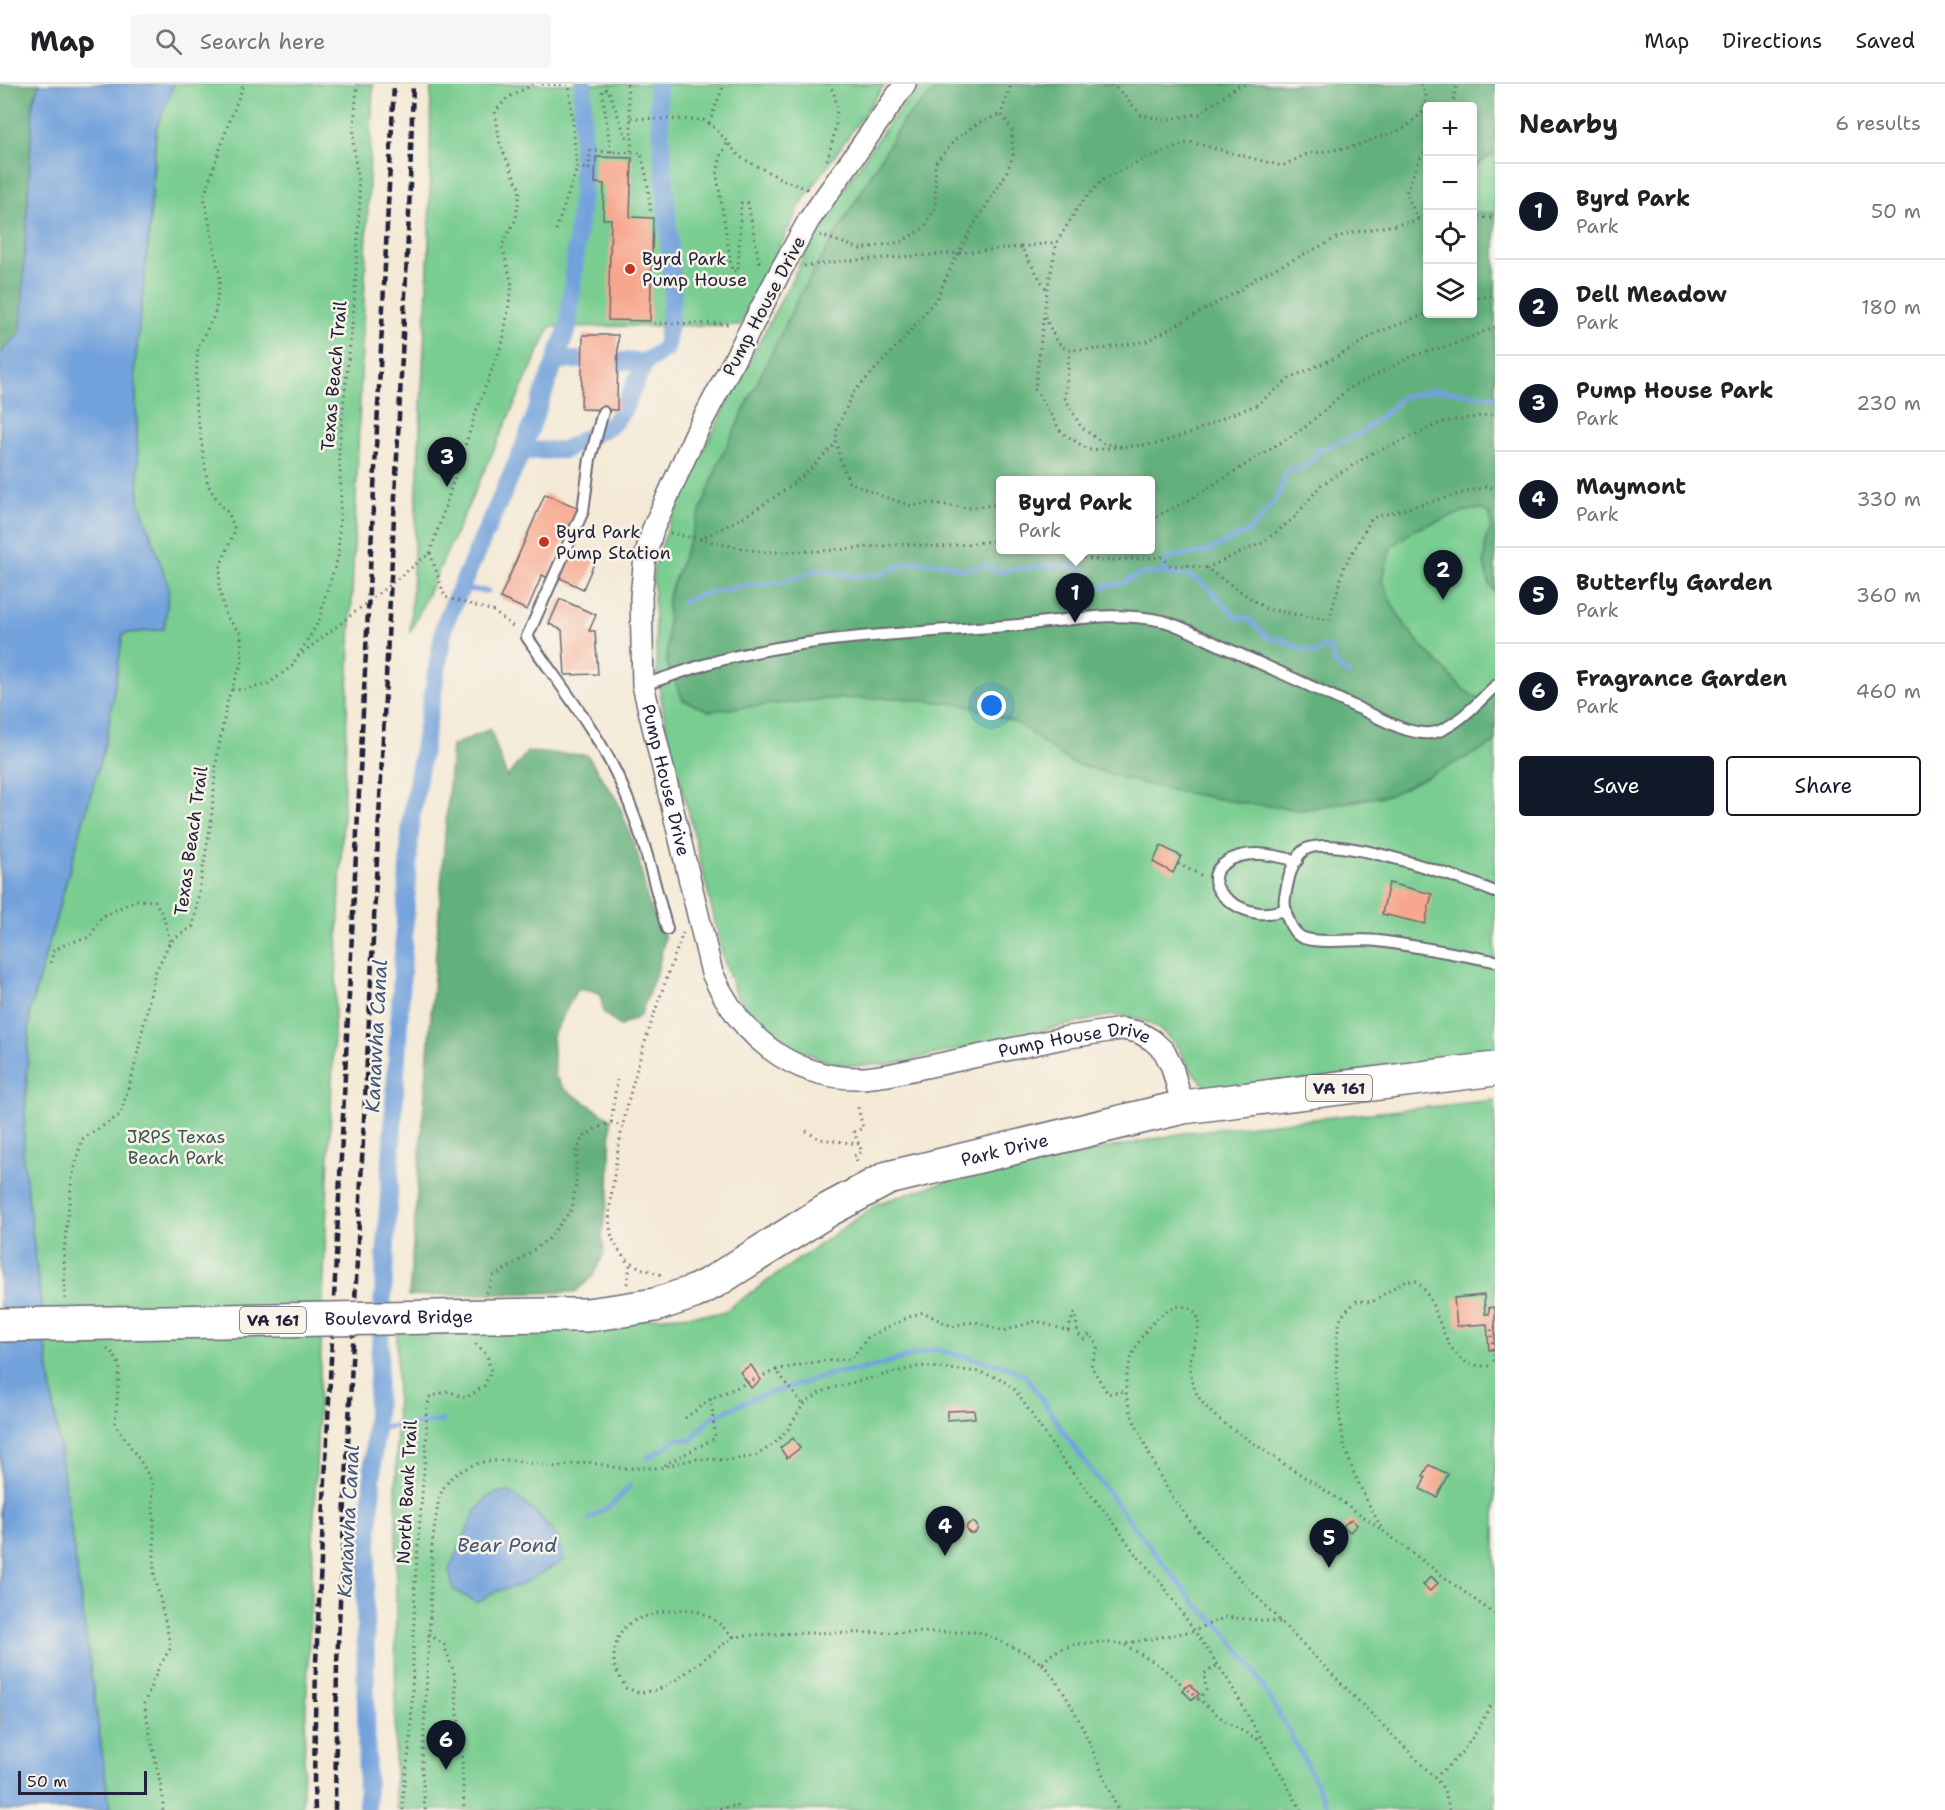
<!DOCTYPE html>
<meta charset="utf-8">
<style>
:root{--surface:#fff;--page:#f6f6f6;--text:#202124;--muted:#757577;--line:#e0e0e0;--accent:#111827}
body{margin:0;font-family:"Shantell Sans",sans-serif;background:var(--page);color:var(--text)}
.controls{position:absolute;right:18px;top:18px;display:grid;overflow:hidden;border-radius:6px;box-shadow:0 3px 9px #0003}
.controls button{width:54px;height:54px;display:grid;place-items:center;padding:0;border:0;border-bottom:2px solid var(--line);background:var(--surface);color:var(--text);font:30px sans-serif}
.scale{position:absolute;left:18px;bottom:15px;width:129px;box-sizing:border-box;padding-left:6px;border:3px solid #22223b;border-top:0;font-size:16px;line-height:21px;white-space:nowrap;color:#22223b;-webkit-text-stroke:4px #f7f3e8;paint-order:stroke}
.you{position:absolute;left:992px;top:622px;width:21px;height:21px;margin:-15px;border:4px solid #fff;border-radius:50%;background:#1a73e8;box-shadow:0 0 0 9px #1a73e833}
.badge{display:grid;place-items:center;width:39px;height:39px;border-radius:50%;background:var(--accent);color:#fff;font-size:20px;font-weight:700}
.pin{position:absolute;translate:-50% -50px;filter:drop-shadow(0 2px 3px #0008)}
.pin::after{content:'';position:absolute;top:32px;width:21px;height:18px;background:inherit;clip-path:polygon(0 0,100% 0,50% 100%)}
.popup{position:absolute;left:996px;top:392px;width:159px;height:78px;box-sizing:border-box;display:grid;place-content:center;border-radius:6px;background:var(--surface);filter:drop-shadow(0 2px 4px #0005);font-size:20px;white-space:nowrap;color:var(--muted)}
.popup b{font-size:22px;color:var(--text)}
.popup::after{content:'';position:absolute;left:50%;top:100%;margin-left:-12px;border:12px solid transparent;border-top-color:var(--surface)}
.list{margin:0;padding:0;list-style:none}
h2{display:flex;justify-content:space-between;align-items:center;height:78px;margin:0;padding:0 24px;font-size:26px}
h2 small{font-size:20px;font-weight:400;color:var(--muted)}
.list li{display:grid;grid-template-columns:39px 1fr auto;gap:18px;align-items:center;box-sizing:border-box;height:96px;padding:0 24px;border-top:2px solid var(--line)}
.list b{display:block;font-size:22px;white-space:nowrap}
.list p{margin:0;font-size:20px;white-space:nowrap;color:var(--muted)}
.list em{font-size:20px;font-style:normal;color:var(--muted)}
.actions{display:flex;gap:12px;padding:18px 24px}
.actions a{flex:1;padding:14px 0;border:2px solid var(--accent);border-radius:6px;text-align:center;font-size:21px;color:var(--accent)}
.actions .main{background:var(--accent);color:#fff}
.icon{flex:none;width:33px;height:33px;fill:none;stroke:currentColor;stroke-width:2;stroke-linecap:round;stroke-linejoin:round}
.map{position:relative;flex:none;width:1495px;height:1726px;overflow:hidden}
header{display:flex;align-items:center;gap:36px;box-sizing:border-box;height:84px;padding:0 30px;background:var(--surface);border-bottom:2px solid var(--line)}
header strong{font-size:28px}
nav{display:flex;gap:33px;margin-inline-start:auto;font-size:21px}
.search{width:420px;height:54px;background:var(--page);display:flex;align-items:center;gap:15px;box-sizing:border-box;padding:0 21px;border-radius:6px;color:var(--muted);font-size:22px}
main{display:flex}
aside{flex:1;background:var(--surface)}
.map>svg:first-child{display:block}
</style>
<header>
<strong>Map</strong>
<div class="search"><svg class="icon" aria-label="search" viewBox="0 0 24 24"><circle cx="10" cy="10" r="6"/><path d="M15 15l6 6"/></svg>Search here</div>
<nav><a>Map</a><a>Directions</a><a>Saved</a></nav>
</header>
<main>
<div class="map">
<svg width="1495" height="1726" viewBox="0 0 1495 1726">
<rect width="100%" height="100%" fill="#f7f3e8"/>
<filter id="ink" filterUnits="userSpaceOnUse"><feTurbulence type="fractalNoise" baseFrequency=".0167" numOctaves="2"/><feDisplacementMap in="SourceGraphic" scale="12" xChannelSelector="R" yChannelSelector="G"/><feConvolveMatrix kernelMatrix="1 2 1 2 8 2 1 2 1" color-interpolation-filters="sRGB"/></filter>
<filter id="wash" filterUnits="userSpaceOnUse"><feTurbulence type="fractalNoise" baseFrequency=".008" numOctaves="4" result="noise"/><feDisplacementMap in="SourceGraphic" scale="24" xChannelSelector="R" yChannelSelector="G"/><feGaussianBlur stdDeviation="1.35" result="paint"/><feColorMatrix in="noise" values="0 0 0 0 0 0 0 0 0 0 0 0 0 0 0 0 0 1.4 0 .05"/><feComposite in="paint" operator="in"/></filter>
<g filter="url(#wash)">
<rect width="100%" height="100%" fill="#f4e9d6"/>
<path fill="#79cd91" stroke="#4e7866" stroke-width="1.5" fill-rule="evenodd" d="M172,0H373L302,1726H110L50,1294L23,1073L30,926L106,656L123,550L164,545L169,504L139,417L135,281L149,151L157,36Z
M431,0H885L802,118L740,241L550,243L410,549L429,163Z
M921,0H1495V974L1211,1009C1203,999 1194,990 1187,980C1183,975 1181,968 1178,964C1159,940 1142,933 1113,931L892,980L851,982L827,978L778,956L754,935L736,911L724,876L690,733L669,660L657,590L653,488L676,419L822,137L888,40ZM1428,22H1472V230H1428ZM1000,396H1150V466H1000Z
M1495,1016V1726H397L395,1706L397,1234L578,1239L722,1229L879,1119L954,1095L1189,1048Z"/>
<path fill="#62b07b" stroke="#42695b" stroke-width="1.5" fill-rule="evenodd" d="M0,0H39L33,18L21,247L0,270Z
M941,0H1495V69L1473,83L1472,22H1428V230H1472L1473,128L1495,129V509L1490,502L1484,480L1486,455L1491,444L1490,430L1480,425L1466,427L1414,446L1391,463L1382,496L1393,522L1404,540L1422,562L1465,607L1481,615L1495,606V659L1390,711L1300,726L1229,717L1155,703L1070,678L1018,640L967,621L898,614L823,615L709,627L683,616L667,580L668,513L719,378L799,212L903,37ZM1000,396H1150V466H1000Z
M490,645L507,693L527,668L587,671L618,718L638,772L648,819L665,853L658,884L640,932L620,942L604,929L600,909L577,905L552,953L555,992L564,1005L611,1035L609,1108L602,1150L604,1169L593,1192L575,1208L409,1212L452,662Z"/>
<path fill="#72a2dc" stroke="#4a628c" stroke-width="1.5" d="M39,0H174L156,45L149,151L135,281L139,417L169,504L164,545L123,550L106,656L30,926L23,1073L50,1294L110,1726H0V270L21,247L33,18Z
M510,1408L538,1430L557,1453L564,1476L521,1501L497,1507L477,1519L453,1505L449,1485L475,1429L487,1413L497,1409Z"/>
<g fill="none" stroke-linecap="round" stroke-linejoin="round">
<path stroke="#72a2dc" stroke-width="5" d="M1164,489C1173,492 1182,488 1192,493C1211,502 1223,522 1239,535L1246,533C1256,540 1262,551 1273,556L1280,554L1294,562L1316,569L1324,563L1331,565L1334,579L1349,590
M460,505L488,507
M682,519L698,511L738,503L781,498L822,485L851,492L879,491L913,477L946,480L963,486L985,481L997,488L1050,481L1071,483L1080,485L1087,491L1091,500L1098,503L1123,499L1139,490L1164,489L1165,481L1169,473L1206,468L1246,449L1255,441L1275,417L1283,399L1285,389L1290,384L1295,386L1303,383L1313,376L1318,367L1358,351L1388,327L1402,313L1436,306L1495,313
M376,1344L443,1337
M647,1374L664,1365L676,1355L691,1356L711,1334L752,1315L828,1291L873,1283L934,1265L1006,1282L1026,1292L1076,1366L1142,1453L1195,1519L1223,1545L1249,1578L1299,1665L1329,1726
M589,1435L613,1420L630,1402"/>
<path stroke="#72a2dc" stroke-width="18" d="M556,276H578
M621,277L645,278
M522,367L568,243L582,108L583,0
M367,1726L365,1516L411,735L445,539L522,367L564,366L612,340L623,326L645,278L666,264L673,207L657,0"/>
</g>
<g id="blocks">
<path fill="#f7a78d" d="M596,73L632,74L630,133L653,134L650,237L608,236L611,135H603L604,100L595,99Z
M583,251H618L617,326L581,325Z
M545,410L578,424L548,494L542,491L527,526L500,514Z
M572,464L596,475L583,505L558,493Z
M560,515L596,531L589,547H595L598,590L565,591L562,546L549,540Z
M1161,762L1181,772L1173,789L1153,778Z
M1389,799L1432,810L1425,840L1382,830Z
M1484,1211L1485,1230H1489V1224L1495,1223V1266H1489L1487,1240L1457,1242L1454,1214Z
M751,1281L761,1296L751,1304L740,1288Z
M974,1326L975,1334L947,1336V1327Z
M793,1354L800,1364L787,1374L780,1364Z
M1429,1381L1448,1390L1437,1413L1420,1405L1426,1393L1423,1392Z
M1351,1435L1357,1441L1350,1448L1343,1442Z
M966.5 1444a5.5 5.5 0 1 1 11 0a5.5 5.5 0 1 1-11 0Z
M1431,1492L1438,1499L1430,1507L1423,1501Z
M1190,1600L1199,1610L1192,1616L1182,1606Z"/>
</g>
</g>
<g filter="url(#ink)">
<use href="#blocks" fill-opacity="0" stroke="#6c6871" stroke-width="1.5"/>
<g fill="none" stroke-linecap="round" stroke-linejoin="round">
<g stroke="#6c6871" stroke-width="14">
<path id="lane" d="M603,328L590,375L583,427L527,553C561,603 602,652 625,709C644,753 654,799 667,845
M643,601C668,593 692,584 717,577C814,551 918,549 1018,541C1069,537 1111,526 1163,537C1182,542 1203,554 1221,562C1267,582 1312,603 1358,624C1378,633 1407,651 1430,649C1451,648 1481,616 1495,602
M1495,808C1465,795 1327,746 1303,767C1292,776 1287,800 1285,813C1283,825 1290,847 1301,853C1318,861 1357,854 1378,857C1417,862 1456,870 1495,877
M1286,826C1277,828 1268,830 1259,829C1242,827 1215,813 1215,794C1215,788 1220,782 1225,779C1246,764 1274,771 1297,777"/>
</g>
<g stroke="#6c6871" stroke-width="24">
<g id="street">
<path id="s1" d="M905,0L809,136L781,186L695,351L653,445L645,473L641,513L643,601L712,889C739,950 790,995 860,994C869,994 878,992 888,991L1063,954L1122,945L1138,948L1152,956L1164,967L1172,983L1183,1023"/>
</g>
</g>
<g stroke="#6c6871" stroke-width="36">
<g id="primary">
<path id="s2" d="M546,1231H587L623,1226L655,1221L694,1208L715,1197L828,1126L888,1094L1183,1023L1495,985"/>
</g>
</g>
<path stroke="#6c6871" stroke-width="3" stroke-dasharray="1.5 4.5" stroke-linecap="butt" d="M542,0L569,1
M627,0L632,54L631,67
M1111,0L1125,12L1141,31L1164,36L1199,30L1238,2L1249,0
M1421,0L1426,10L1424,27L1405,44L1352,63L1307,70L1282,82L1190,58L1146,74L1102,96L1080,120L1057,158L1047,206L1035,305L1061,348L1089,366L1156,360L1191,349L1227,332L1257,321L1290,294L1339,272L1376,249L1428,229
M1452,22L1457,0
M631,34L703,36L715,44L740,73L783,96L810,106
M709,39L724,0
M727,60L721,71L717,91L732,187H738L741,119H748L759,177L763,179
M611,68L602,6L608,5L626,53L632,54
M827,76C834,52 844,23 829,0
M577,84L589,85L590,67L641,69L647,95L651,131
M1472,133L1495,134
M1418,135L1406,109L1419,76L1428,63
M556,146L577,84L569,0
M820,151L860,165L901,158L924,144L936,122L935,79L956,55L978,39L1001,30
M1021,163L1057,158
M804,182L843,177L959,169L1021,163L1046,205
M1472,215L1495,211
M1045,233L1056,256L1062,263L1070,266L1101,265L1147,257L1237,208L1256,194L1345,150L1428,135
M654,239L731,240
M1070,266L1065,314L1081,343L1104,360L1122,362
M1000,420L967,424L931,419L911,422L882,412L849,398L840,375L836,358L837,344L853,309L901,258L937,214L953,179L973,142L1005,92L1013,72L1012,46L1001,30L1011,0
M1150,433L1157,432L1189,416L1304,344L1348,305L1415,271L1452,261L1495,243
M670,449L761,468L822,467L904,460L941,463L1000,456
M700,455C735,439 769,419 799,395C812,384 824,371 836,359
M1042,466L1102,477L1162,473L1171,482L1186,481L1206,484L1266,525L1329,536L1344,483L1372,434L1485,403L1495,404
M430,469L445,513L493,527L516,545
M1206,484L1262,459L1293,435L1321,401L1371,370L1400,358L1442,338L1495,330
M298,573L430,469L477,325L503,257L512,201L502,161L516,135L520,106L500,60L495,28L507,14L534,0
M232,605L241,606L268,600L292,582L319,537L325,513L338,473L341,410L339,363L354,223L360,114L353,58L357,0
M1178,780L1203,792
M51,879L53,867L68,859L90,853L101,833L136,816L155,817L164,834L170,858
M611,1038L623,1043
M806,1047L819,1055L859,1060
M857,1077L854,1072L862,1068L854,1048L863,1044L858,1023
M627,1175L640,1184L662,1191
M627,1200L630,1182C621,1169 611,1159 610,1142C608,1126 612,1108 614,1092C625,1008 654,928 683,849
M486,1209L494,1192L513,1181L548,1155L572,1125L576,1100V1070L582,1054L595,1045L611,1038L617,996
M65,1215L64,1166L72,1094L82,1055L120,1031L134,985L155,889L170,858L193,842L211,738L217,671L228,615L242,578L241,550L226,532L219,503L221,480L235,446L229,430L219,419L208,401L195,316L198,263L215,230L220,194L204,112L227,44L244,0
M107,1265L112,1268L120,1282L115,1340L143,1381L152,1398L154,1443V1488L171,1563L158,1585L144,1620L163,1714V1726
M1494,1277L1491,1244L1495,1243
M776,1286L821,1277L851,1275L868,1253L909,1233L923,1228L953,1243L963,1239L976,1238L1003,1247L1036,1237L1068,1247L1073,1231L1075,1229L1078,1250L1084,1255L1090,1250L1098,1262L1091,1282L1108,1310L1125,1307
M685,1334L711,1315L776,1286L803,1321
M664,1381L715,1354L711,1315
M1381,1443C1368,1419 1354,1393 1346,1367C1338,1343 1332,1256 1341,1234C1344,1228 1352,1221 1357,1217L1372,1218L1404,1197H1416C1440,1216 1440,1269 1470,1280C1476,1282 1483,1282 1489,1282
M429,1550L444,1561L454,1588L462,1675L464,1726
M733,1553C722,1541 707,1528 690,1526C675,1523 635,1532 624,1544C616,1553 612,1571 615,1583C617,1590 623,1598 626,1604L640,1609L657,1606L675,1597L733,1553L754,1551L798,1549L979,1548L1026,1569L1042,1580L1049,1572L1060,1565L1078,1560L1100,1558L1123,1560L1193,1547L1226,1533L1280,1538
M1125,1561L1159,1581L1226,1638L1261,1657
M1042,1580C1076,1615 1097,1680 1118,1726
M1198,1616L1206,1606L1204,1590L1218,1581
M1434,1693C1463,1674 1477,1648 1492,1618
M403,1726V1709L411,1652L415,1499L427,1348L426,1328L430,1313L448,1307L466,1314L484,1302L491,1288L487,1271L474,1258
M425,1726L422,1683L430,1533L432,1460L439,1413L444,1403L451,1394L459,1388L475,1380L491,1377L510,1376L556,1383L588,1378L618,1384H659L695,1375L730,1376L755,1372L774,1360L788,1345L803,1321L821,1308L839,1302L920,1282L980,1288L1001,1295L1015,1306L1061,1374L1114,1439L1134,1468L1159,1496L1203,1559L1228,1596L1301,1726
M714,1726L737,1721L738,1726
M1450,1726L1444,1706L1437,1696C1386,1644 1334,1593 1284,1541C1244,1499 1202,1457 1170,1409C1159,1392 1151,1374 1143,1356C1135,1340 1126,1321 1126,1304C1125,1283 1135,1261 1148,1244C1157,1234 1174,1217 1189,1224C1210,1234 1190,1264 1190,1279C1190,1299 1197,1315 1211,1328C1221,1338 1234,1346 1246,1354C1277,1376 1310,1396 1341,1417C1394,1453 1443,1494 1495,1530"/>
<use href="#lane" stroke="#fff" stroke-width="10"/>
<use href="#street" stroke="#fff" stroke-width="21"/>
<use href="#primary" stroke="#fff" stroke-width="33"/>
<path stroke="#22223b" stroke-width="4.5" stroke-dasharray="9 4.5" stroke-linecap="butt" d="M315,1726L314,1699L316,1579L394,0
M335,1726L337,1579L409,131L413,0"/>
<g stroke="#6c6871" stroke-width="36" stroke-linecap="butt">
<g id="primary-bridge">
<path id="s3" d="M0,1241L546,1231"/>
</g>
</g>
<use href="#primary-bridge" stroke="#fff" stroke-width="33"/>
</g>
</g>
<g fill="#c8321e" stroke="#f7f3e8" stroke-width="2">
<circle cx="630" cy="185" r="6"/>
<circle cx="544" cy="458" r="6"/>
</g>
<g text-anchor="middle" stroke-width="5" stroke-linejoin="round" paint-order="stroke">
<g fill="#f7f3e8" stroke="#62616f" stroke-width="1.5">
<rect x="1306" y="991" width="66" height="26" rx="4.5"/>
<rect x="240" y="1223" width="66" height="26" rx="4.5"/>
</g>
<g font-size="16" font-weight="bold" fill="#22223b">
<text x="1339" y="1010">VA 161</text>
<text x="273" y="1242">VA 161</text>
</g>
<g font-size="18" fill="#22223b" stroke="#f7f3e8" text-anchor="start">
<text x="642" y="181">Byrd Park<tspan x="642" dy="21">Pump House</tspan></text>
<text x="556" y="454">Byrd Park<tspan x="556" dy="21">Pump Station</tspan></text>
</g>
<g font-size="18" fill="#22223b" stroke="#f7f3e8">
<text transform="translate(764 222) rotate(-62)" y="6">Pump House Drive</text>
<text transform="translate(334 292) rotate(-85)" y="6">Texas Beach Trail</text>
<text dy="6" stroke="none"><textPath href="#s1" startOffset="768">Pump House Drive</textPath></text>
<text transform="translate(191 757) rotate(-82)" y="6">Texas Beach Trail</text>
<text dy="6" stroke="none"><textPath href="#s1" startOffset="1378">Pump House Drive</textPath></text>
<text dy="6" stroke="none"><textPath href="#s2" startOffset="496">Park Drive</textPath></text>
<text dy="6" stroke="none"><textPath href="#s3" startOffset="399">Boulevard Bridge</textPath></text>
<text transform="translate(407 1408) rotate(-87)" y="6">North Bank Trail</text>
</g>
<g font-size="18" fill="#3c5555" stroke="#f7f3e8">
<text x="176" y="1059">JRPS Texas<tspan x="176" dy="21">Beach Park</tspan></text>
</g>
<g font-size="20" font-style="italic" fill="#42557b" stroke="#f7f3e8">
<text transform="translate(376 952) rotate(-87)" y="7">Kanawha Canal</text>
<text transform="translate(348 1437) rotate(-87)" y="7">Kanawha Canal</text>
<text x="507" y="1468">Bear Pond</text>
</g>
</g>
</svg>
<div class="controls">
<button>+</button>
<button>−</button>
<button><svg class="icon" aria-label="locate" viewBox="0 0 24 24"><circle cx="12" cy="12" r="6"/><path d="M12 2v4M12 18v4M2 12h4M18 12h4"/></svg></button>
<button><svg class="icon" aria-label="layers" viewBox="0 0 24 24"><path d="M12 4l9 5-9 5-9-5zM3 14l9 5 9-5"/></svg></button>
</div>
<div class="scale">50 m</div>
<div class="you"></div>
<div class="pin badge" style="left:1075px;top:539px">1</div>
<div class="popup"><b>Byrd Park</b>Park</div>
<div class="pin badge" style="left:1443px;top:516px">2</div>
<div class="pin badge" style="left:447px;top:403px">3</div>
<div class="pin badge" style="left:945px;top:1472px">4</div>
<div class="pin badge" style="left:1329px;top:1484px">5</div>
<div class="pin badge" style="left:446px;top:1686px">6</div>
</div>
<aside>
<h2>Nearby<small>6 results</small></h2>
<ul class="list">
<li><span class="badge">1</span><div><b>Byrd Park</b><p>Park</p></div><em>50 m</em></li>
<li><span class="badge">2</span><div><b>Dell Meadow</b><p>Park</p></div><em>180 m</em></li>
<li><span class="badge">3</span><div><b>Pump House Park</b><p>Park</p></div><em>230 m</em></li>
<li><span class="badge">4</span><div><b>Maymont</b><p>Park</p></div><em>330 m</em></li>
<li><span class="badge">5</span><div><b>Butterfly Garden</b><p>Park</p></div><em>360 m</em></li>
<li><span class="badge">6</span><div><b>Fragrance Garden</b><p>Park</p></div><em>460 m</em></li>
</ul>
<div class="actions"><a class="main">Save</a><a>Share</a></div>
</aside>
</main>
